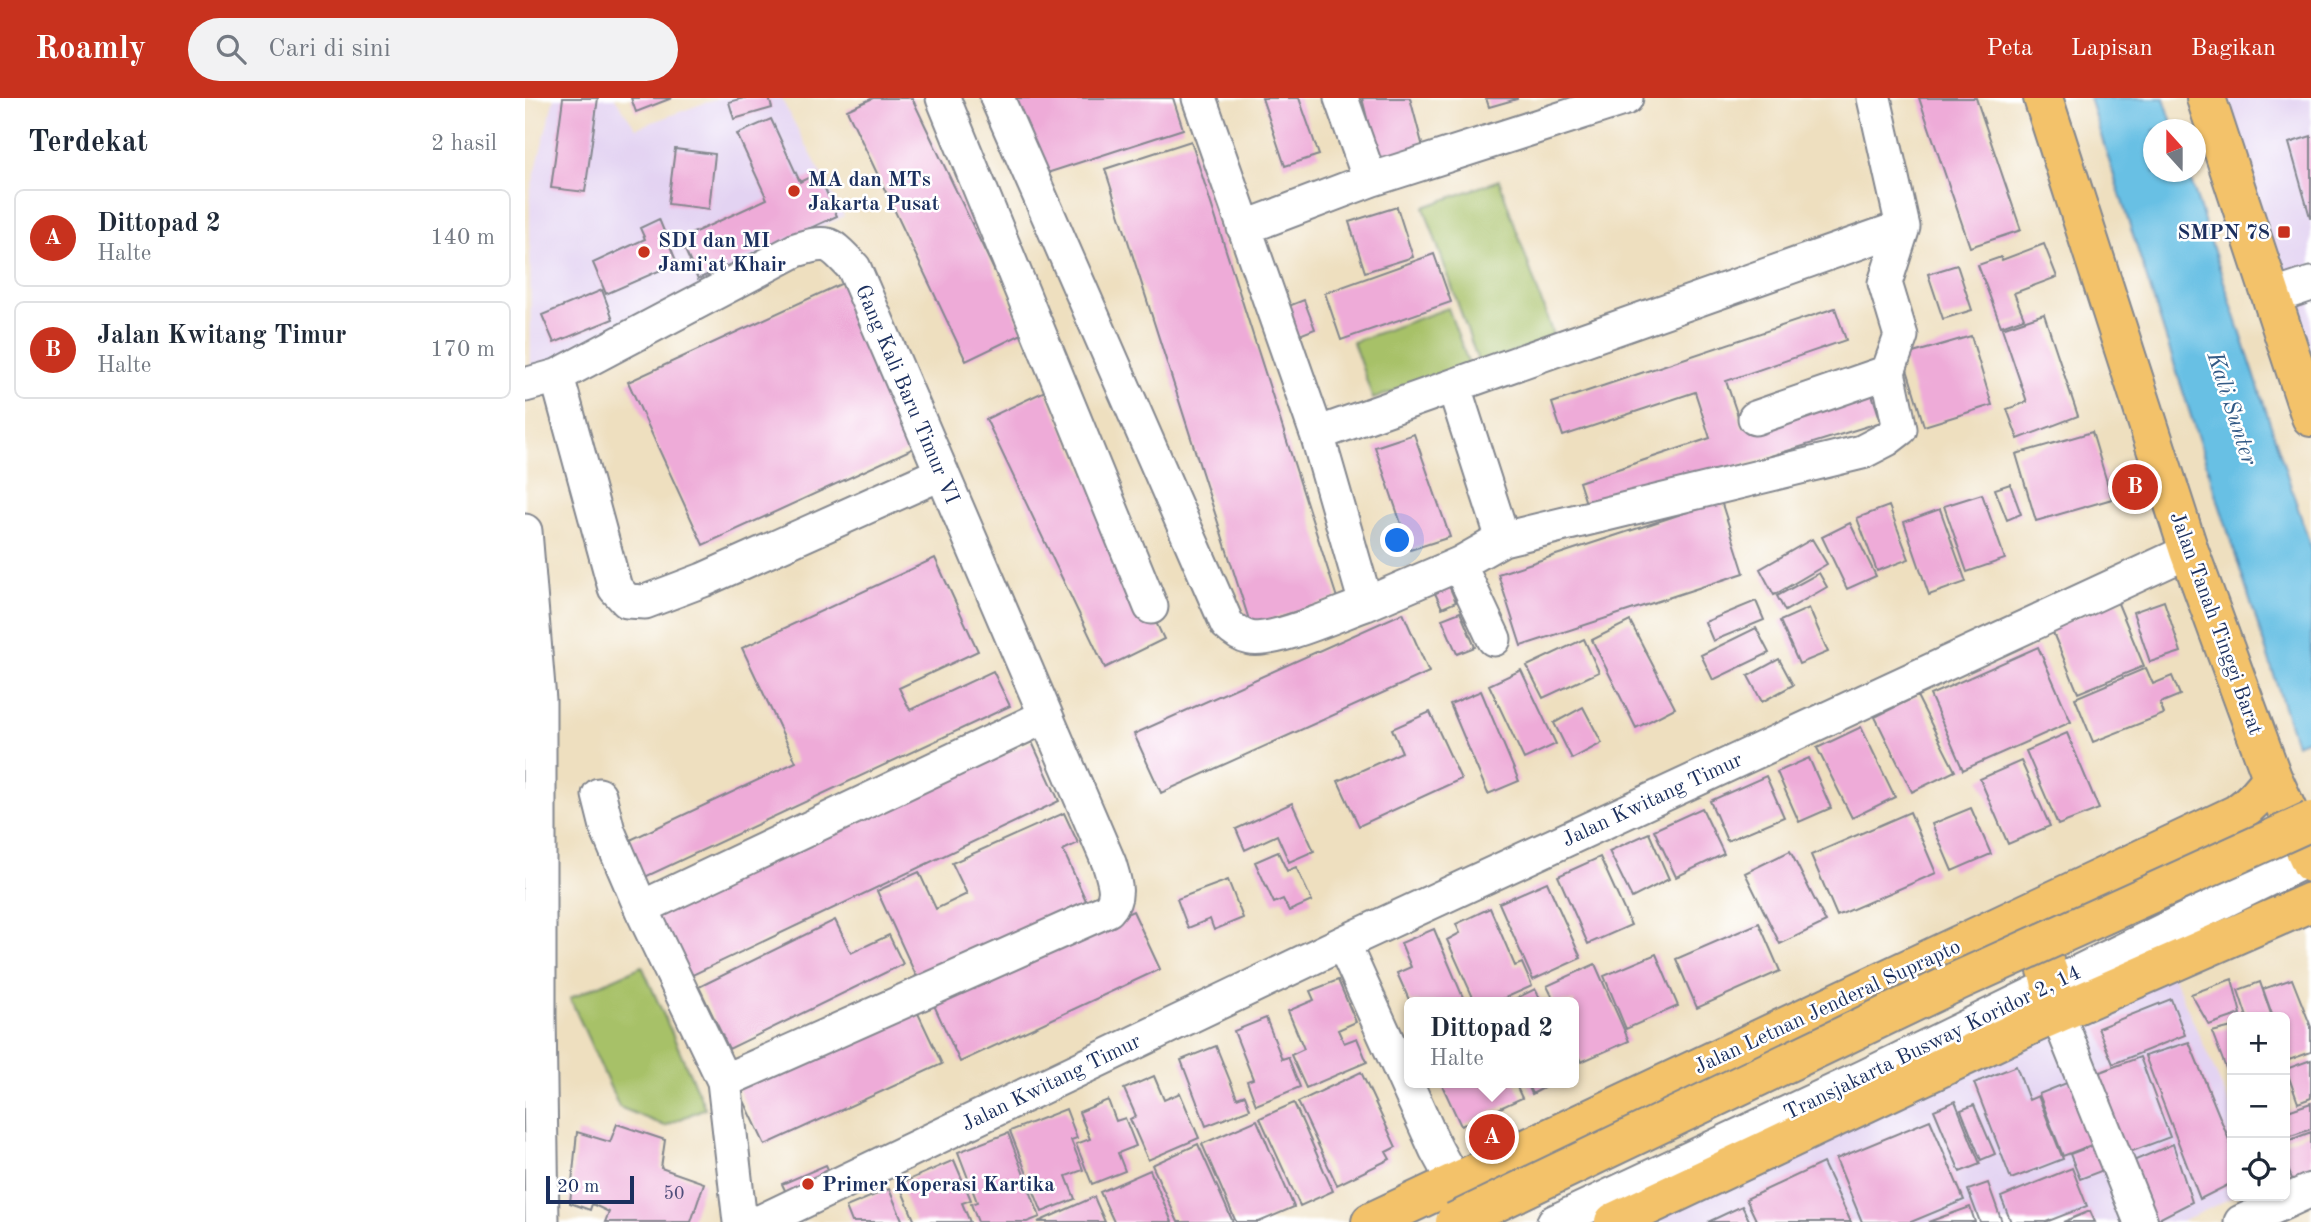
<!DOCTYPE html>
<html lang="id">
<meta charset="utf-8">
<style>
:root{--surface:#fff;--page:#f2f2f3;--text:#1f2937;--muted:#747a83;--line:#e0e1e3;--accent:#c8321e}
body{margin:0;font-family:"Old Standard TT",serif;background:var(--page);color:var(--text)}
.controls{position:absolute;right:21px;bottom:21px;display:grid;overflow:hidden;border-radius:10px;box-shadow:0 2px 5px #0004}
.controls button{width:63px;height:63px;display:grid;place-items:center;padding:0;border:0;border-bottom:2px solid var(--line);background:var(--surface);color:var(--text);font:35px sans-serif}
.compass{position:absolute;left:1618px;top:21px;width:63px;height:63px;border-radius:50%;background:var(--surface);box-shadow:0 2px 5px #0004;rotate:339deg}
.scale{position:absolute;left:21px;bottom:18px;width:88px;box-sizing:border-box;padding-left:7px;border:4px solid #1b2f5e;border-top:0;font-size:19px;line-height:24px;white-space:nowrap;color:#1b2f5e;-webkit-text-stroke:5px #fff;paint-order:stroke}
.you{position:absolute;left:873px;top:443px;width:24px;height:24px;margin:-18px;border:5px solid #fff;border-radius:50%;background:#1a73e8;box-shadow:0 0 0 10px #1a73e833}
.badge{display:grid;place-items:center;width:46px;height:46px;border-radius:50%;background:var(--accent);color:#fff;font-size:23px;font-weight:700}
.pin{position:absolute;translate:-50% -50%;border:4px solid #fff;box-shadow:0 2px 7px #0006}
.popup{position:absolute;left:879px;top:899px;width:175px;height:91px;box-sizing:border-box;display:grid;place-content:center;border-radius:10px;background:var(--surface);filter:drop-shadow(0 2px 5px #0005);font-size:23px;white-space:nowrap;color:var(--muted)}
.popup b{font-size:26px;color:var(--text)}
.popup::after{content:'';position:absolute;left:50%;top:100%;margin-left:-14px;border:14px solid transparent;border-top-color:var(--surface)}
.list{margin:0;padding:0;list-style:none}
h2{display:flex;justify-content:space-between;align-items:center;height:91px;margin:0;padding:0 28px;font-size:30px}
h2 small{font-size:23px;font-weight:400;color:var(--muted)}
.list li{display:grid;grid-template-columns:46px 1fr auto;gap:21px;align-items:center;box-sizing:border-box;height:98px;margin:0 14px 14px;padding:0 14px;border:2px solid var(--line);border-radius:10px}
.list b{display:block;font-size:26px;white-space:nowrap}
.list p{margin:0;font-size:23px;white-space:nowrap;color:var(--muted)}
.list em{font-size:23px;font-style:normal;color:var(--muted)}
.icon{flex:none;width:38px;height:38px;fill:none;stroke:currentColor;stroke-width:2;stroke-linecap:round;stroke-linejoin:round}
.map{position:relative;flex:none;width:1786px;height:1124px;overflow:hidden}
header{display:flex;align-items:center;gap:42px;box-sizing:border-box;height:98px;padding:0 35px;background:var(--accent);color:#fff}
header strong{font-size:33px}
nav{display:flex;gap:38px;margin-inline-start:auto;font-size:24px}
.search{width:490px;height:63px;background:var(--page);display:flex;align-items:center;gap:18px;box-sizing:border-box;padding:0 24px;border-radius:38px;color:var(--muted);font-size:26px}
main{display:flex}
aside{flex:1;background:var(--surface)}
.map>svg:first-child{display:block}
</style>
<header>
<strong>Roamly</strong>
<div class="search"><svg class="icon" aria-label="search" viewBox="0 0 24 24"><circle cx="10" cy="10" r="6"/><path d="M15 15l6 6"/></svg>Cari di sini</div>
<nav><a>Peta</a><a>Lapisan</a><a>Bagikan</a></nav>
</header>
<main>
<aside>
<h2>Terdekat<small>2 hasil</small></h2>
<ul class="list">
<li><span class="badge">A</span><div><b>Dittopad 2</b><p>Halte</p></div><em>140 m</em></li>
<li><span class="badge">B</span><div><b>Jalan Kwitang Timur</b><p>Halte</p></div><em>170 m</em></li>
</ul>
</aside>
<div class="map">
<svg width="1786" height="1124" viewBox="0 0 1786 1124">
<rect width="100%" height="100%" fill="#fff"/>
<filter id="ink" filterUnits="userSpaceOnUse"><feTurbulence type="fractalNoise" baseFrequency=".0143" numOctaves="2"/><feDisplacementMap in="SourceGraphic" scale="14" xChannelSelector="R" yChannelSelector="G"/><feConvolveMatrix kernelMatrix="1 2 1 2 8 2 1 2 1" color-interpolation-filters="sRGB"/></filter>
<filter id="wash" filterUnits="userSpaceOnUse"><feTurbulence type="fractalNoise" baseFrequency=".00686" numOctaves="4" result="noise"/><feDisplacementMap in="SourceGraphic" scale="28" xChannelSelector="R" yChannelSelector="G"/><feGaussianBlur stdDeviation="1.57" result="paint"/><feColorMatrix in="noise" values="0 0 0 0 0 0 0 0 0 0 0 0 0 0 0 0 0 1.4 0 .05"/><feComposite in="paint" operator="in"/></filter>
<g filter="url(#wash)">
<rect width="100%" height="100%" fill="#eedfbf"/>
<path fill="#e3d3f2" d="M29,0H90L111,30L193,0H256L319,118L6,273L5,95Z
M1701,0H1786V273Z
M1643,866L1707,1012V1098H1710L1656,1124H1083Z"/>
<path fill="#a7c167" stroke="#617862" stroke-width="2" d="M974,82L1029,240L954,266L899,109Z
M923,210L944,267L848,301L828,244Z
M117,868L180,1010L140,1028L94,1009L45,900Z"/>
<path fill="#67c0e4" stroke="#4178a1" stroke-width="2" d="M1564,0H1639L1649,31L1629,32V74H1663L1786,450V640L1771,646Z"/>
<g id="blocks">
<path fill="#eeabd8" d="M38,0H73L60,94L26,90Z
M106,0H147L111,14Z
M219,0H244L247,10L209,21L204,4Z
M348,0H387L499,235L441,263L322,12Z
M491,0H648L658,31L516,77Z
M737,0H774L794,57L760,68Z
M837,0H885L899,53L853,65Z
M961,0H992V1L964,9Z
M1394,0H1451L1496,132L1445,149Z
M246,21L275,84L293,75L312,118L173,181L155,141L242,101L212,36Z
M1786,38V119H1785L1764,45Z
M666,43L812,500L726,528L580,71Z
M150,51L190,56L184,111L143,106Z
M872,109L888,159L840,174L824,124Z
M134,121L152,165L81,196L68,165L120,141L115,130Z
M1519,146L1532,179L1489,195L1499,220L1476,228L1453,167L1476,159L1477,162Z
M909,156L926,204L816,242L800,195Z
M1432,167L1447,212L1418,221L1403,176Z
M322,183L398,346L178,447L103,284Z
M77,192L88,221L29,245L17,217Z
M779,202L790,231L767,240L756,211Z
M1310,210L1321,242L1201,283L1217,330L1344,287L1356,324L1064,414L1054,384L1185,340L1170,294L1038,338L1027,305Z
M1519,216L1553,318L1493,341L1482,311L1502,304L1477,230Z
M1446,238L1467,307L1399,328L1378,258Z
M520,293L639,541L580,570L461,321Z
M1567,334L1587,401L1511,423L1491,356Z
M889,336L925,439L885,452L850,349Z
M1485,386L1496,416L1482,422L1470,391Z
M1457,396L1480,461L1442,474L1419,408Z
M1196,403L1219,475L996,548L973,476Z
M1364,408L1384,461L1352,473L1332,420Z
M1415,411L1441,484L1404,497L1379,424Z
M1325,425L1351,478L1322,491L1297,439Z
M1287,441L1302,466L1249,497L1235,471Z
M410,460L453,553L374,590L385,612L468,573L485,608L118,780L101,744L271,664L217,550Z
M1294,475L1302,489L1260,513L1252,498Z
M922,483L931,504L917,510L907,489Z
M1231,503L1239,522L1188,543L1180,524Z
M1592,503L1619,568L1553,595L1526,530Z
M1639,503L1656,554L1625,564L1608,514Z
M1284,510L1303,554L1274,566L1255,523Z
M935,514L950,549L932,556L917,521Z
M878,515L904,574L636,695L609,636Z
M1105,523L1150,610L1111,630L1067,542Z
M1231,530L1244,555L1188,582L1176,557Z
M1059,541L1074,574L1018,600L1002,568Z
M1513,549L1546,624L1438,672L1405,597Z
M1254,561L1268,587L1237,604L1223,578Z
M1621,570L1628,586L1647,578L1655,597L1635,605L1639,616L1568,644L1550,600Z
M996,572L1031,646L999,661L964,587Z
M956,593L994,683L963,696L925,606Z
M1392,598L1430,673L1387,694L1350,619Z
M1058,609L1077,645L1047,661L1029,625Z
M905,614L936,681L834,728L813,683L877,654L867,631Z
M1336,629L1370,699L1327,720L1292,650Z
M1542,635L1574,711L1533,727L1501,653Z
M507,644L534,703L157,882L128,818Z
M1284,660L1306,710L1274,724L1252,674Z
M1496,663L1525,728L1483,746L1455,681Z
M1241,678L1259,719L1202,743L1185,703Z
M767,705L789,753L764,764L752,737L720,752L711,731Z
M1177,710L1199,756L1151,779L1129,732Z
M1446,710L1466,756L1427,773L1407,726Z
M1385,714L1411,775L1312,818L1286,757Z
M539,715L553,745L538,752L563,807L394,884L352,793L394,774L411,811L442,796L427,765Z
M1124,735L1144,781L1107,800L1084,753Z
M1265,753L1301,824L1255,846L1220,775Z
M753,754L762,773L771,769L787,803L764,813L758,801L749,805L730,764Z
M1075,759L1106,827L1063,846L1033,778Z
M703,782L718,820L689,832L685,821L663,830L652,801Z
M1022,784L1056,860L1008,882L974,805Z
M965,810L990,868L997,865L1007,888L971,904H950L922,842L935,835L931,826Z
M608,813L635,871L435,964L408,905Z
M310,822L326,855L364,837L378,866L204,951L174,889Z
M1234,825L1255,873L1172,910L1151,861Z
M909,831L940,904H885L872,875L886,869L876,845Z
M1131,856L1153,908L1101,931L1079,878Z
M1070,866L1104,943L1056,964L1049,949V904H1030L1022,888Z
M1707,881L1716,916L1684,927L1666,896Z
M1767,881L1786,929V954L1764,962L1760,950V919H1748L1738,891Z
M813,882L831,924L813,932L819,945L832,940L842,964L781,990L766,957L779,951L763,913L789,902L785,893Z
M1735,884L1747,919H1722L1713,892Z
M1010,891L1017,904H984Z
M1646,901L1660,937L1588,966L1573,930Z
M390,909L417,966L240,1047L213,990Z
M741,920L757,961L763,959L775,989L731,1007L722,983L728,981L709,933Z
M1707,929V986L1687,934Z
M1664,944L1707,1049V1085L1675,1101L1620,958Z
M691,948L712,1000L720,997L725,1011L681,1028L656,962Z
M1615,959L1645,1039L1597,1057L1567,977Z
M1786,962V1000L1773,1005L1761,971Z
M1491,968L1504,1002L1513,998L1538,1061L1486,1081L1449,985Z
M836,974L871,1049L861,1054L865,1061L812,1087L773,1004Z
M629,978L639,1002L655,995L674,1040L623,1062L605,1021L611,1018L599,991Z
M1554,980L1579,1042L1538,1058L1514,996Z
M916,985H990L997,1000L936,1028Z
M1002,985H1028L1007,996Z
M583,1002L591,1023L600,1020L611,1048L593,1055L600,1073L567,1086L551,1046L565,1041L554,1014Z
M1430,1003L1455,1066L1435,1074L1409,1012Z
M769,1005L808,1093L775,1108L735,1020Z
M1786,1005V1031L1760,1040V1014Z
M1449,1007L1470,1056L1456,1062L1436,1012Z
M541,1011L552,1040L546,1042L558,1072L541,1078L550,1101L517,1114L485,1033Z
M732,1022L769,1109L734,1124H711L677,1046Z
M1405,1022L1439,1102L1386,1124H1337L1311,1061Z
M92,1026L140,1042L136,1070L179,1085L166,1124H80L84,1114L67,1106L65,1112L45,1105L52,1034L85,1044Z
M1786,1034V1080L1769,1086L1760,1063V1044Z
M483,1035L515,1119L502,1124H453L446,1106L452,1104L433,1054Z
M1580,1043L1589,1068L1555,1081L1545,1056Z
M673,1046L708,1124H653L627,1067Z
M1648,1046L1667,1104L1628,1124L1599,1067Z
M429,1062L446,1102L437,1105L445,1124H390L374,1086Z
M1298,1065L1326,1124H1232L1221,1101Z
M301,1067L310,1086L266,1105L257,1086Z
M1547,1070L1562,1108L1521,1124H1486L1476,1099Z
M625,1072L647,1124H589L575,1094Z
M1463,1085L1477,1124H1455L1443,1092Z
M364,1091L378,1124H327L321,1109Z
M569,1099L580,1124H513Z
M1217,1108L1225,1124H1183Z
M1445,1109L1450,1124H1403Z
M1565,1113L1570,1124H1538Z"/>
</g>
</g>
<g filter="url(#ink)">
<use href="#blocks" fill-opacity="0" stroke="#84878e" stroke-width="2"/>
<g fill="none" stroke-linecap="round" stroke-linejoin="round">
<g stroke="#84878e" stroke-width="37">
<path id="minor" d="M418,0L626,509
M472,0L702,526C709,533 716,538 725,540C750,545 815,515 841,506
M674,0L792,336L841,506L934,466L978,441L1337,354L1362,341L1375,331L1363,274
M816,0L845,82
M719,130L845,82L1101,0
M1747,199L1786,186
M32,278L90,490L102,503L120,504L178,482L417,375
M0,287L32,278L271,152C306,141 305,146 329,170L584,765C589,782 596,798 583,812L199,983L215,1124
M929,289L978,441
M1230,320L1363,274L1376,238L1360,185L1378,129L1349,0
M792,336L1378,129
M0,433L14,602V917L17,1124
M934,466L969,541
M74,697L83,733L116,810L199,983
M116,810L521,618
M818,845L911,1051L929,1084
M1532,915L1616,1124
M235,1124L818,845L1664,453
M1029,1124L1339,979L1786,760
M1716,1124L1786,1092"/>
</g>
<g stroke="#84878e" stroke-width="42">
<path id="major" d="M1518,0L1664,453L1747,679L1786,765
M1681,0L1786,319
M1489,826C1507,835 1530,876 1525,896C1523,906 1515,917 1510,925
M846,1124L1712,716C1727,705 1737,695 1747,679
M1089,1124L1510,925L1786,804"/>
</g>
<use href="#minor" stroke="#fff" stroke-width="33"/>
<use href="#major" stroke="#f3c26a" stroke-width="38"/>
<g stroke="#84878e" stroke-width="42" stroke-linecap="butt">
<path id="major-bridge" d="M930,1124L1435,882L1786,723"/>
</g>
<use href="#major-bridge" stroke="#f3c26a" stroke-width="38"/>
</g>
</g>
<g fill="#c8321e" stroke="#fff" stroke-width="2.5">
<circle cx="269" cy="93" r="7"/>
<rect x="1752" y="127" width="14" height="14" rx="3.5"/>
<circle cx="119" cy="154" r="7"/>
<circle cx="283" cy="1086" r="7"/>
</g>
<g text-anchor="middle" stroke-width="5" stroke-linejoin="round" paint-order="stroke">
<g font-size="18" fill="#504e7c">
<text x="149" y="1101">50</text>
</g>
<g font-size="21" font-weight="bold" fill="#1b2f5e" stroke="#fff" text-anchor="start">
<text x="283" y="88">MA dan MTs<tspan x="283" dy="24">Jakarta Pusat</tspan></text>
<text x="1745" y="141" text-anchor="end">SMPN 78</text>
<text x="133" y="149">SDI dan MI<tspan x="133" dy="24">Jami'at Khair</tspan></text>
<text x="297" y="1093">Primer Koperasi Kartika</text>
</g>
<g font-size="21" fill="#1b2f5e" stroke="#fff">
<text transform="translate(383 296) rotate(67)" y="7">Gang Kali Baru Timur VI</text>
<text transform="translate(1692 525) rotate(70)" y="7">Jalan Tanah Tinggi Barat</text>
<text transform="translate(1127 701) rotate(-25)" y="7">Jalan Kwitang Timur</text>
<text transform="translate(1302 908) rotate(-25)" y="7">Jalan Letnan Jenderal Suprapto</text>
<text transform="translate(1407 944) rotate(-26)" y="7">Transjakarta Busway Koridor 2, 14</text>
<text transform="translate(526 984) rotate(-26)" y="7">Jalan Kwitang Timur</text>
</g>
<g font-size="23" font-style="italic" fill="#325a86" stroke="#fff">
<text transform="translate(1708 310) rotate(72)" y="8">Kali Sunter</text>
</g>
</g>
</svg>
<div class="controls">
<button>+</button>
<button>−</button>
<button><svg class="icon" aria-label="locate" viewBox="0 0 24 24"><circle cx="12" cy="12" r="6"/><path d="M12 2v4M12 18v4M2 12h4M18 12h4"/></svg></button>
</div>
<svg class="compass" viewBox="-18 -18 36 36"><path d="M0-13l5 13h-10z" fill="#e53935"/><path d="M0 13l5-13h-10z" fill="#747a83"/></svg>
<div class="scale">20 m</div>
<div class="you"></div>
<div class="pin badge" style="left:967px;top:1039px">A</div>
<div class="popup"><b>Dittopad 2</b>Halte</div>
<div class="pin badge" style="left:1610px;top:389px">B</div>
</div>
</main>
